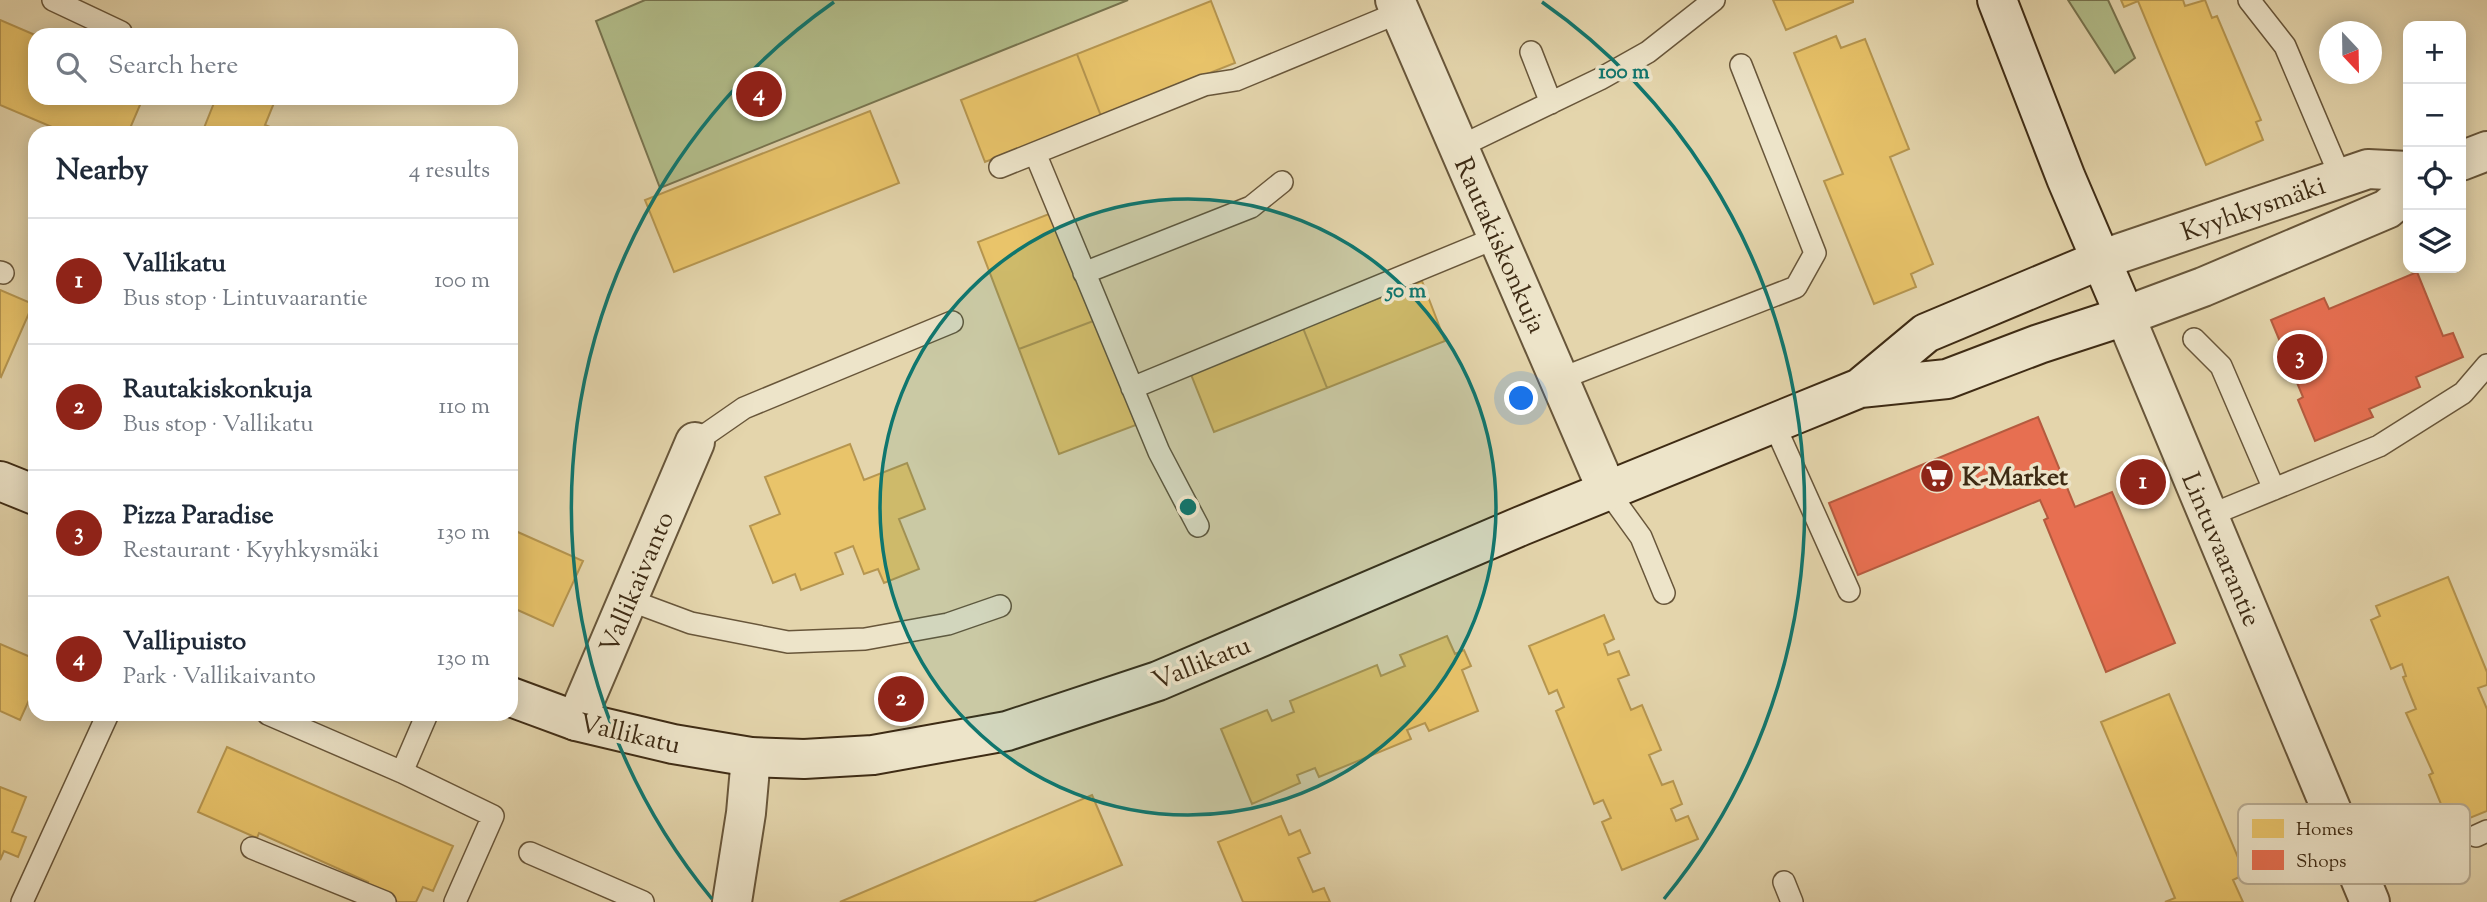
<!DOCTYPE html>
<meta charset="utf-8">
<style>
:root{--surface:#fff;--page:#f2f2f3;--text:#1f2937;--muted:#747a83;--line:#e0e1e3;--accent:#8f2418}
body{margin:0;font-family:"Sorts Mill Goudy",serif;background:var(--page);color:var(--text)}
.controls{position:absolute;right:21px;top:21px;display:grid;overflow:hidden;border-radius:14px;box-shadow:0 4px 18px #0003}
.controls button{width:63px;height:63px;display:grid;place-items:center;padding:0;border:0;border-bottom:2px solid var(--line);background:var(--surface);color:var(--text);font:35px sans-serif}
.compass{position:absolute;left:2319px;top:21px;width:63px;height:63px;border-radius:50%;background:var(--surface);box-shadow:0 4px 18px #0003;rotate:158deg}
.you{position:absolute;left:1522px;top:399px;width:24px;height:24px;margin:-18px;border:5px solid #fff;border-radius:50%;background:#1a73e8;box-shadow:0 0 0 10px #1a73e833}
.badge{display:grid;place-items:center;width:46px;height:46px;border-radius:50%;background:var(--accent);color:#fff;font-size:23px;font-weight:700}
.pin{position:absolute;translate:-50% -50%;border:4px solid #fff;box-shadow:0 2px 7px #0006}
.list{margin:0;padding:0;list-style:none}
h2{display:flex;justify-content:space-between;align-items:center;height:91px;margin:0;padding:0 28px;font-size:30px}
h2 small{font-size:23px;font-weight:400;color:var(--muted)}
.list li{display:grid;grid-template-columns:46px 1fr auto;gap:21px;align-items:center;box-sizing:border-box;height:126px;padding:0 28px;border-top:2px solid var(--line)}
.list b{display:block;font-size:26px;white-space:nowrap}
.list p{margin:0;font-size:23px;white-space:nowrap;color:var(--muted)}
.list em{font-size:23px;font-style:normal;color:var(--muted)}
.icon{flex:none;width:38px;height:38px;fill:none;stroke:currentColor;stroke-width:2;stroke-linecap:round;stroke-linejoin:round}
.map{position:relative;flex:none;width:2487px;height:902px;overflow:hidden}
.search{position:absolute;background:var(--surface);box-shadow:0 4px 18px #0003;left:28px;top:28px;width:490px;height:77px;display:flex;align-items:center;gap:18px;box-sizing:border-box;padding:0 24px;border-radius:21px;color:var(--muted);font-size:26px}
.panel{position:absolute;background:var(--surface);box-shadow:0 4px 18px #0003;left:28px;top:126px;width:490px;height:595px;border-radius:21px}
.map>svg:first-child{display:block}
</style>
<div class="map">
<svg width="2487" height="902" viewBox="0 0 2487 902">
<rect width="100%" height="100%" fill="#e4d5ac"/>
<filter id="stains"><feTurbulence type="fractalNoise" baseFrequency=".00286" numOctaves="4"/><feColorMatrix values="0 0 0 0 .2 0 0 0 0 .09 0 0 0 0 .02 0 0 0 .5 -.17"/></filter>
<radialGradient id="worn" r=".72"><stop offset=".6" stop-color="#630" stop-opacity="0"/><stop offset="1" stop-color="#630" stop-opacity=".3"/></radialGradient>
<path fill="#b2bd8a" stroke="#78744f" stroke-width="2" d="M645,0H1128L660,188L596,21Z
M2068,0H2108L2135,58L2115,73Z"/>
<path fill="#e9c46a" stroke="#b69650" stroke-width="2" d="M1773,0H1853V2L1786,30Z
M2121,0H2183L2185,6L2205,0L2212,18L2217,16L2261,120L2256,122L2263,140L2206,165L2138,1L2124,7Z
M1211,1L1235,63L1101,116L1077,54Z
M0,20L35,35V98H143L128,133H66L0,105Z
M1836,36L1841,48L1865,39L1909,149L1890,157L1933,264L1911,274L1916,287L1874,304L1824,181L1843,174L1794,53Z
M1077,54L1101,116L985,162L961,100Z
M216,98H276L265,125L285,133H202Z
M870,111L899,183L674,272L645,200Z
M1054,212L1096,320L1019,349L978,242Z
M1422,281L1445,341L1327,388L1303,328Z
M0,290L33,304L1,377L0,376Z
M1096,320L1136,425L1059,454L1019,349Z
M1303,328L1327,388L1214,432L1190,372Z
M850,444L864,480L907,463L925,509L899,519L919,569L884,583L878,569L864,574L853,546L835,553L843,574L801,590L795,574L773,583L750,526L780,514L765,477Z
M511,529L583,561L553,626L511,607Z
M2448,577L2487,672V685L2478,688L2487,709V811L2450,826L2429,775L2433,773L2406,713L2416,709L2403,677L2406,676L2402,664L2391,669L2371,620L2380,616L2376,606Z
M1604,615L1614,639L1604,644L1608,655L1619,651L1629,675L1618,679L1631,710L1642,705L1661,750L1649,755L1662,785L1673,781L1682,804L1671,809L1676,821L1688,816L1698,839L1622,870L1602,822L1611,818L1603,800L1594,804L1556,711L1564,707L1557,690L1549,694L1529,646Z
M1447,636L1455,654L1464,650L1471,666L1462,670L1478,711L1429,731L1425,723L1407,730L1411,739L1319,777L1315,768L1297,775L1300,783L1252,804L1221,729L1267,710L1272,721L1294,712L1290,701L1377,665L1381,676L1405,666L1400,655Z
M0,644L35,659V687L20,720L0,711Z
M2169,694L2245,874L2233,880L2243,902H2165L2175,898L2101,722Z
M227,747L453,846L433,891L423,887L416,902H398L365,888L368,882L259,833L257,838L198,812Z
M0,787L26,797L12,832L26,837L18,857L4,851L0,860Z
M1092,795L1122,865L1033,902H840Z
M1281,816L1289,835L1300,830L1310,853L1298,858L1313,892L1324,888L1330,902H1243L1218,842Z"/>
<path fill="#e76f51" stroke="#b45b3f" stroke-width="2" d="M2417,272L2443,336L2453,333L2463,357L2416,377L2420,387L2369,409L2373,417L2315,441L2298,400L2303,397L2271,320L2324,298L2329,309Z
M2038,417L2075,507L2112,492L2175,643L2106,672L2044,520L2048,518L2040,500L1858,575L1829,503Z"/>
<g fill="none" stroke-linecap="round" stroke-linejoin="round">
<g stroke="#68563a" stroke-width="24">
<path id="service" d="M53,0L121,32
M2249,0L2285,46L2341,178
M1531,52L1551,103
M1459,147L1600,79L1648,52L1714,0
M1035,153L1159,452L1198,526
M1000,167L1204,85L1236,80L1400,12
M0,272L3,273
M1084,273L1251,207L1282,182
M2194,339L2221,366L2274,489
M1560,379L1796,287L1815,253L1741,65
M1132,388L1498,237
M1774,424L1849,591
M695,442L744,408L952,322
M1607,490L1641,537L1664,593
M2208,516L2379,446L2463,393L2487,365
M629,600L691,623L788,642L865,639L948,624L1000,606
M268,714L402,772L427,714
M402,772L493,816L455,902
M2476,836L2487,831
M252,848L385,902
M530,853L643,902
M1784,882L1792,902
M22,902L108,714"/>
</g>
<g stroke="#68563a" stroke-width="42">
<path id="minor" d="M1395,0L1607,490
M2461,161L2487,151
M2100,260L2368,169L2408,171
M2125,316L2203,287L2387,209L2408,191
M576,721L695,442
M732,902L746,813L751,757"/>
</g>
<g stroke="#68563a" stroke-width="42">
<path id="tertiary" d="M2125,316L2370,902"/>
</g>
<g stroke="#3e2b14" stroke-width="42">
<path id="secondary" d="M1860,388L1926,333L2100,260
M0,481L35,495
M511,697L576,721L673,744L751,757L804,759L873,755L1007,731L1158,681L1521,526L1860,388L1947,379L2039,344L2125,316L2066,178L1997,0"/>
</g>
<use href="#service" stroke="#ede4c9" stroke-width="21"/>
<use href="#minor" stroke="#ede4c9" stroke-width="38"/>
<use href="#tertiary" stroke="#ede4c9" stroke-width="38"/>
<use href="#secondary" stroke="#ede4c9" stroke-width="38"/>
</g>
<circle cx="1188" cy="507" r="308" fill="#0f766e" fill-opacity=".12"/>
<g fill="none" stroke="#0f766e" stroke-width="3.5">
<circle cx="1188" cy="507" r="308"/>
<path d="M712 899A617 617 0 0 1 834 2M1542 2A617 617 0 0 1 1664 899"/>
</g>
<defs>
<g id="supermarket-disc" transform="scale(1.75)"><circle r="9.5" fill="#8f2418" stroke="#ede4c9"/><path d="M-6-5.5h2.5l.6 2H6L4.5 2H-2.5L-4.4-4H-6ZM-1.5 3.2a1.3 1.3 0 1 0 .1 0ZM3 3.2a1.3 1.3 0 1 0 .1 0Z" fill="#fff"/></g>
</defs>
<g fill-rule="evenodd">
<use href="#supermarket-disc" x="1937" y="476"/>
</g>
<g text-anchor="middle" stroke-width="7" stroke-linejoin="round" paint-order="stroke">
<g font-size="26" fill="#3e2b14" stroke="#ede4c9">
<text transform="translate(2253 208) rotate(-19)" y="9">Kyyhkysmäki</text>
<text transform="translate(1501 245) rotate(66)" y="9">Rautakiskonkuja</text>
<text transform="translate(2222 549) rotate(67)" y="9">Lintuvaarantie</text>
<text transform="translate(636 582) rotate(-67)" y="9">Vallikaivanto</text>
<text transform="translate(1201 662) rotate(-22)" y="9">Vallikatu</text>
<text transform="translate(630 733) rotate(13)" y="9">Vallikatu</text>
</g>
<g font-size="26" font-weight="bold" fill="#3e2b14" stroke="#ede4c9" text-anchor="start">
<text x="1962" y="485">K-Market</text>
</g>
</g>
<rect x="2238" y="804" width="232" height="80" rx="10" fill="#ede4c9" stroke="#b8ac93" stroke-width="2"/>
<rect x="2252" y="819" width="32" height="19" fill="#e9c46a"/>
<rect x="2252" y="850" width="32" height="20" fill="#e76f51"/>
<g font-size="19" fill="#3e2b14">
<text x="2296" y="835">Homes</text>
<text x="2296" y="867">Shops</text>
</g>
<circle cx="1188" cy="507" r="10" fill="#0f766e" stroke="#ede4c9" stroke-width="3.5"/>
<g font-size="21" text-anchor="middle" font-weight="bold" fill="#0f766e" stroke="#ede4c9" stroke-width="7" stroke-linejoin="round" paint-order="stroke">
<text x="1624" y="78">100 m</text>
<text x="1406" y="297">50 m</text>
</g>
<rect width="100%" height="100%" filter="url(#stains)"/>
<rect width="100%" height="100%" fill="url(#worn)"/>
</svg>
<div class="controls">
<button>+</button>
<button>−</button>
<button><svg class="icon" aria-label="locate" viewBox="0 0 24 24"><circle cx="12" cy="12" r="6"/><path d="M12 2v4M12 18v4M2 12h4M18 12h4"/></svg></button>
<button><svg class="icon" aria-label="layers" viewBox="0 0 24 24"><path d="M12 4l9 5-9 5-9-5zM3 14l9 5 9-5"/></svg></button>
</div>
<svg class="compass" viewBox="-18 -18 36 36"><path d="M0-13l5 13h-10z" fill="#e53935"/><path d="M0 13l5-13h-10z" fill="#747a83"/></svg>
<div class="you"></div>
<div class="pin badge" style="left:2143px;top:482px">1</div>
<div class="pin badge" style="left:901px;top:699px">2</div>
<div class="pin badge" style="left:2300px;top:357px">3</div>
<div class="pin badge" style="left:759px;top:94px">4</div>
<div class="search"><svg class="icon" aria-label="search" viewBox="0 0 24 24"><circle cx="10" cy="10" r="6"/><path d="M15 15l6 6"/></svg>Search here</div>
<section class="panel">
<h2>Nearby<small>4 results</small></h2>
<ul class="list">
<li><span class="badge">1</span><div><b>Vallikatu</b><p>Bus stop · Lintuvaarantie</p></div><em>100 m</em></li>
<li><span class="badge">2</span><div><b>Rautakiskonkuja</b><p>Bus stop · Vallikatu</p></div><em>110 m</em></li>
<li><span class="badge">3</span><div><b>Pizza Paradise</b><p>Restaurant · Kyyhkysmäki</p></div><em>130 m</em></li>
<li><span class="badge">4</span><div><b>Vallipuisto</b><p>Park · Vallikaivanto</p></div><em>130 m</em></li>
</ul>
</section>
</div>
